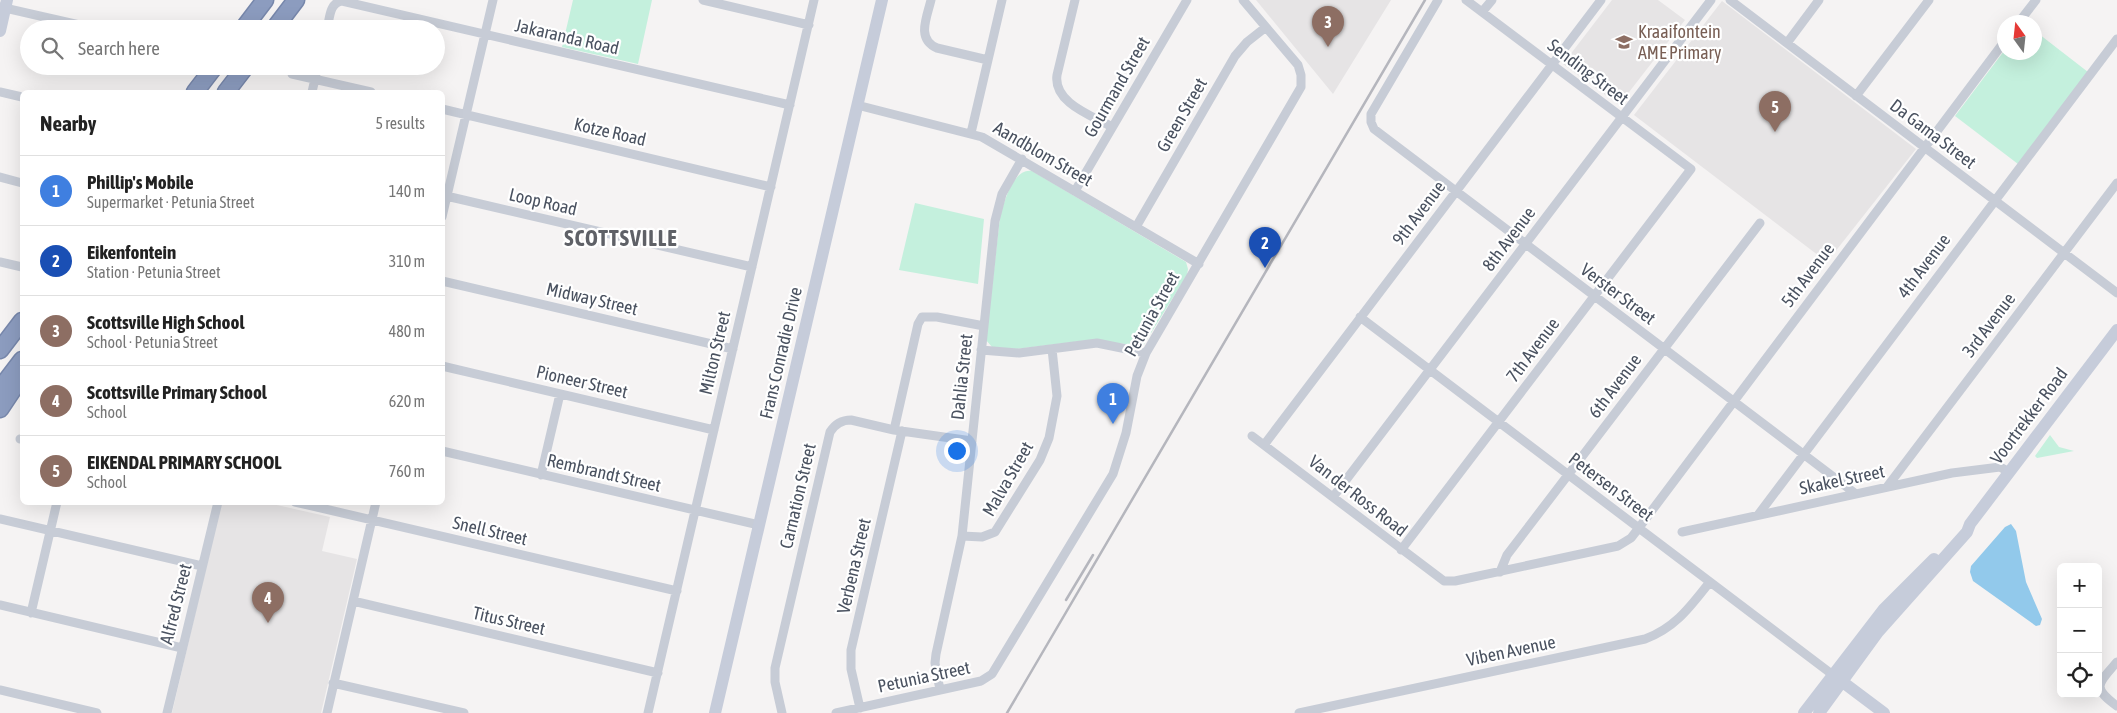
<!DOCTYPE html>
<meta charset="utf-8">
<style>
:root{--surface:#fff;--page:#f6f6f6;--text:#222;--muted:#767676;--line:#e0e0e0;--accent:#db2777}
body{margin:0;font-family:"Asap Condensed",sans-serif;background:var(--page);color:var(--text)}
.controls{position:absolute;right:15px;bottom:15px;display:grid;overflow:hidden;border-radius:8px;box-shadow:0 5px 20px #0002}
.controls button{width:45px;height:45px;display:grid;place-items:center;padding:0;border:0;border-bottom:1px solid var(--line);background:var(--surface);color:var(--text);font:25px sans-serif}
.compass{position:absolute;left:1997px;top:15px;width:45px;height:45px;border-radius:50%;background:var(--surface);box-shadow:0 5px 20px #0002;rotate:345deg}
.you{position:absolute;left:956px;top:450px;width:18px;height:18px;margin:-12px;border:4px solid #fff;border-radius:50%;background:#1a73e8;box-shadow:0 0 0 8px #1a73e833}
.badge{display:grid;place-items:center;width:32px;height:32px;border-radius:50%;background:var(--accent);color:#fff;font-size:16px;font-weight:700}
.pin{position:absolute;translate:-50% -41px;filter:drop-shadow(0 1px 2px #0008)}
.pin::after{content:'';position:absolute;top:26px;width:18px;height:15px;background:inherit;clip-path:polygon(0 0,100% 0,50% 100%)}
.list{margin:0;padding:0;list-style:none}
h2{display:flex;justify-content:space-between;align-items:center;height:65px;margin:0;padding:0 20px;font-size:21px}
h2 small{font-size:16px;font-weight:400;color:var(--muted)}
.list li{display:grid;grid-template-columns:32px 1fr auto;gap:15px;align-items:center;box-sizing:border-box;height:70px;padding:0 20px;border-top:1px solid var(--line)}
.list b{display:block;font-size:19px;white-space:nowrap}
.list p{margin:0;font-size:16px;white-space:nowrap;color:var(--muted)}
.list em{font-size:16px;font-style:normal;color:var(--muted)}
.icon{flex:none;width:28px;height:28px;fill:none;stroke:currentColor;stroke-width:2;stroke-linecap:round;stroke-linejoin:round}
.map{position:relative;flex:none;width:2117px;height:713px;overflow:hidden}
.search{position:absolute;background:var(--surface);box-shadow:0 5px 20px #0002;left:20px;top:20px;width:425px;height:55px;display:flex;align-items:center;gap:12px;box-sizing:border-box;padding:0 18px;border-radius:28px;color:var(--muted);font-size:19px}
.panel{position:absolute;background:var(--surface);box-shadow:0 5px 20px #0002;left:20px;top:90px;width:425px;height:415px;border-radius:8px}
.map>svg:first-child{display:block}
</style>
<div class="map">
<svg width="2117" height="713" viewBox="0 0 2117 713">
<rect width="100%" height="100%" fill="#f5f3f3"/>
<path fill="#e6e4e5" d="M1256,0H1391L1333,94Z
M1612,0H1658L1685,20L1619,105L1563,64Z
M1722,1L1916,149L1827,262L1634,115Z
M221,503H268L330,517L322,551L357,559L321,713H172Z"/>
<path fill="#c4f0dd" d="M573,0H652L638,64L562,47Z
M2035,31L2088,72L2018,164L1955,116L2004,51V52H2034Z
M1032,171L1186,262L1188,269L1187,275L1143,346L1090,340L1016,349L992,347L986,340L1000,217C1004,202 1013,168 1032,171Z
M915,203L984,219L978,284L899,270Z
M2050,435L2059,447L2074,451L2037,458L2035,456Z"/>
<path fill="#92c9eb" d="M2011,524L2016,531L2026,582L2042,619L2040,625L2036,626L1973,581L1970,572L1971,566L2005,527Z"/>
<g fill="none" stroke-linecap="round" stroke-linejoin="round">
<g stroke="#7787ab" stroke-width="19">
<path id="highway" d="M243,29L265,0
M274,29L296,0
M195,92L215,66
M226,92L246,66
M0,350L22,321
M0,389L22,360
M0,409L22,376"/>
</g>
<path stroke="#c7ccd6" stroke-width="9" d="M703,0L809,25
M931,0C927,17 916,39 937,48L988,60
M1075,0L1057,75C1053,103 1093,116 1112,127
M1438,0L1371,114V122L1374,129L1856,494
M1730,0L2117,293
M0,7L97,29
M1482,12L1492,0
M2019,22L2036,0
M327,29C330,18 329,3 342,1L790,105
M1787,43L1819,0
M292,74L371,92
M0,92L22,97
M312,92L318,66
M1856,96L1929,0
M857,105L982,137L1199,264
M442,109L771,187
M971,133L1002,0
M0,177L22,183
M1075,191L1187,0
M442,195L752,267
M442,217L493,0
M1136,227L1235,56L1247,42L1266,27
M0,262L22,267
M442,281L733,349
M1360,317L1833,675
M981,350L1019,353L1097,343L1146,353
M442,366L714,430
M894,430L918,324L922,317H937L984,326
M1252,436L1444,581H1455L1618,546L1631,538L1638,529L2004,42
M20,439H22
M1264,445L1601,0
M442,451L759,525
M541,475L560,394
M1887,487L2117,183
M1333,497L1711,0
M295,502L677,591
M1758,515L2117,39
M0,519L202,566
M1682,532L1952,473L2000,467L2009,472
M962,536L982,537L995,532L1040,460L1049,438L1057,396L1052,349
M1401,550L1691,169L1466,0
M1500,572L1507,555L1760,223
M353,601L658,673
M0,605L182,648
M31,613L57,502
M2117,662C2098,684 2091,687 2117,706
M333,683L464,713
M0,690L97,713
M940,690L935,663L936,654L962,536L995,221L1002,194L1022,159
M860,708L851,669V650L902,431
M167,713L218,502
M327,713L376,502
M648,713L814,0
M782,713L775,682V668L830,432C835,424 841,420 851,420L894,430L972,441
M836,713L981,681L992,674L1113,474L1126,433L1137,376L1146,353L1301,87V75L1298,65L1243,0
M1299,713L1645,639C1675,628 1690,607 1709,583"/>
<path stroke="#c6ccda" stroke-width="12" d="M0,31L7,0
M1836,677L1884,713
M715,713L882,0
M1804,713L1884,609L1934,559
M1819,713L1878,632L1967,532L1970,524L2117,330"/>
<use href="#highway" stroke="#8c9cbf" stroke-width="16"/>
<path stroke="#b5b6bd" stroke-width="2.5" d="M1066,600L1093,555
M1007,713L1425,0"/>
</g>
<defs>
<g id="school-bare" transform="scale(1.35)"><path d="M0-5L7-2L0 1L-7-2ZM-4 1L0 2.5L4 1V4Q0 6-4 4Z" fill="#8d6e63" stroke="#fff" stroke-width="2.5" paint-order="stroke"/></g>
</defs>
<g fill-rule="evenodd">
<use href="#school-bare" x="1624" y="42"/>
</g>
<g text-anchor="middle" stroke-width="4.5" stroke-linejoin="round" paint-order="stroke">
<g font-size="18" fill="#785e54" stroke="#fff" text-anchor="start">
<text x="1638" y="38">Kraaifontein<tspan x="1638" dy="21">AME Primary</tspan></text>
</g>
<g font-size="18" fill="#4a5260" stroke="#fff">
<text transform="translate(567 37) rotate(13)" y="6">Jakaranda Road</text>
<text transform="translate(1588 72) rotate(37)" y="6">Sending Street</text>
<text transform="translate(1117 87) rotate(-60)" y="6">Gourmand Street</text>
<text transform="translate(1182 115) rotate(-60)" y="6">Green Street</text>
<text transform="translate(610 132) rotate(13)" y="6">Kotze Road</text>
<text transform="translate(1933 134) rotate(37)" y="6">Da Gama Street</text>
<text transform="translate(1043 154) rotate(30)" y="6">Aandblom Street</text>
<text transform="translate(543 202) rotate(13)" y="6">Loop Road</text>
<text transform="translate(1419 213) rotate(-53)" y="6">9th Avenue</text>
<text transform="translate(1509 239) rotate(-53)" y="6">8th Avenue</text>
<text transform="translate(1924 266) rotate(-53)" y="6">4th Avenue</text>
<text transform="translate(1808 275) rotate(-53)" y="6">5th Avenue</text>
<text transform="translate(1618 294) rotate(37)" y="6">Verster Street</text>
<text transform="translate(592 299) rotate(13)" y="6">Midway Street</text>
<text transform="translate(1152 314) rotate(-61)" y="6">Petunia Street</text>
<text transform="translate(1989 325) rotate(-53)" y="6">3rd Avenue</text>
<text transform="translate(1533 350) rotate(-53)" y="6">7th Avenue</text>
<text transform="translate(715 353) rotate(-77)" y="6">Milton Street</text>
<text transform="translate(781 353) rotate(-77)" y="6">Frans Conradie Drive</text>
<text transform="translate(962 377) rotate(-84)" y="6">Dahlia Street</text>
<text transform="translate(582 382) rotate(13)" y="6">Pioneer Street</text>
<text transform="translate(1615 386) rotate(-53)" y="6">6th Avenue</text>
<text transform="translate(2029 416) rotate(-53)" y="6">Voortrekker Road</text>
<text transform="translate(604 473) rotate(13)" y="6">Rembrandt Street</text>
<text transform="translate(1008 479) rotate(-60)" y="6">Malva Street</text>
<text transform="translate(1842 480) rotate(-12)" y="6">Skakel Street</text>
<text transform="translate(1611 487) rotate(37)" y="6">Petersen Street</text>
<text transform="translate(798 496) rotate(-77)" y="6">Carnation Street</text>
<text transform="translate(1358 496) rotate(38)" y="6">Van der Ross Road</text>
<text transform="translate(490 531) rotate(13)" y="6">Snell Street</text>
<text transform="translate(854 566) rotate(-77)" y="6">Verbena Street</text>
<text transform="translate(176 604) rotate(-76)" y="6">Alfred Street</text>
<text transform="translate(509 621) rotate(13)" y="6">Titus Street</text>
<text transform="translate(1511 651) rotate(-12)" y="6">Viben Avenue</text>
<text transform="translate(924 677) rotate(-12)" y="6">Petunia Street</text>
</g>
<g font-size="22" font-weight="bold" letter-spacing="1" fill="#5f6167" stroke="#fff">
<text x="621" y="246">SCOTTSVILLE</text>
</g>
</g>
</svg>
<div class="controls">
<button>+</button>
<button>−</button>
<button><svg class="icon" aria-label="locate" viewBox="0 0 24 24"><circle cx="12" cy="12" r="6"/><path d="M12 2v4M12 18v4M2 12h4M18 12h4"/></svg></button>
</div>
<svg class="compass" viewBox="-18 -18 36 36"><path d="M0-13l5 13h-10z" fill="#e53935"/><path d="M0 13l5-13h-10z" fill="#767676"/></svg>
<div class="you"></div>
<div class="pin badge" style="left:1113px;top:424px;background:#3f7fe0">1</div>
<div class="pin badge" style="left:1265px;top:268px;background:#1a4fb4">2</div>
<div class="pin badge" style="left:1328px;top:47px;background:#8d6e63">3</div>
<div class="pin badge" style="left:268px;top:623px;background:#8d6e63">4</div>
<div class="pin badge" style="left:1775px;top:132px;background:#8d6e63">5</div>
<div class="search"><svg class="icon" aria-label="search" viewBox="0 0 24 24"><circle cx="10" cy="10" r="6"/><path d="M15 15l6 6"/></svg>Search here</div>
<section class="panel">
<h2>Nearby<small>5 results</small></h2>
<ul class="list">
<li><span class="badge" style="background:#3f7fe0">1</span><div><b>Phillip's Mobile</b><p>Supermarket · Petunia Street</p></div><em>140 m</em></li>
<li><span class="badge" style="background:#1a4fb4">2</span><div><b>Eikenfontein</b><p>Station · Petunia Street</p></div><em>310 m</em></li>
<li><span class="badge" style="background:#8d6e63">3</span><div><b>Scottsville High School</b><p>School · Petunia Street</p></div><em>480 m</em></li>
<li><span class="badge" style="background:#8d6e63">4</span><div><b>Scottsville Primary School</b><p>School</p></div><em>620 m</em></li>
<li><span class="badge" style="background:#8d6e63">5</span><div><b>EIKENDAL PRIMARY SCHOOL</b><p>School</p></div><em>760 m</em></li>
</ul>
</section>
</div>
